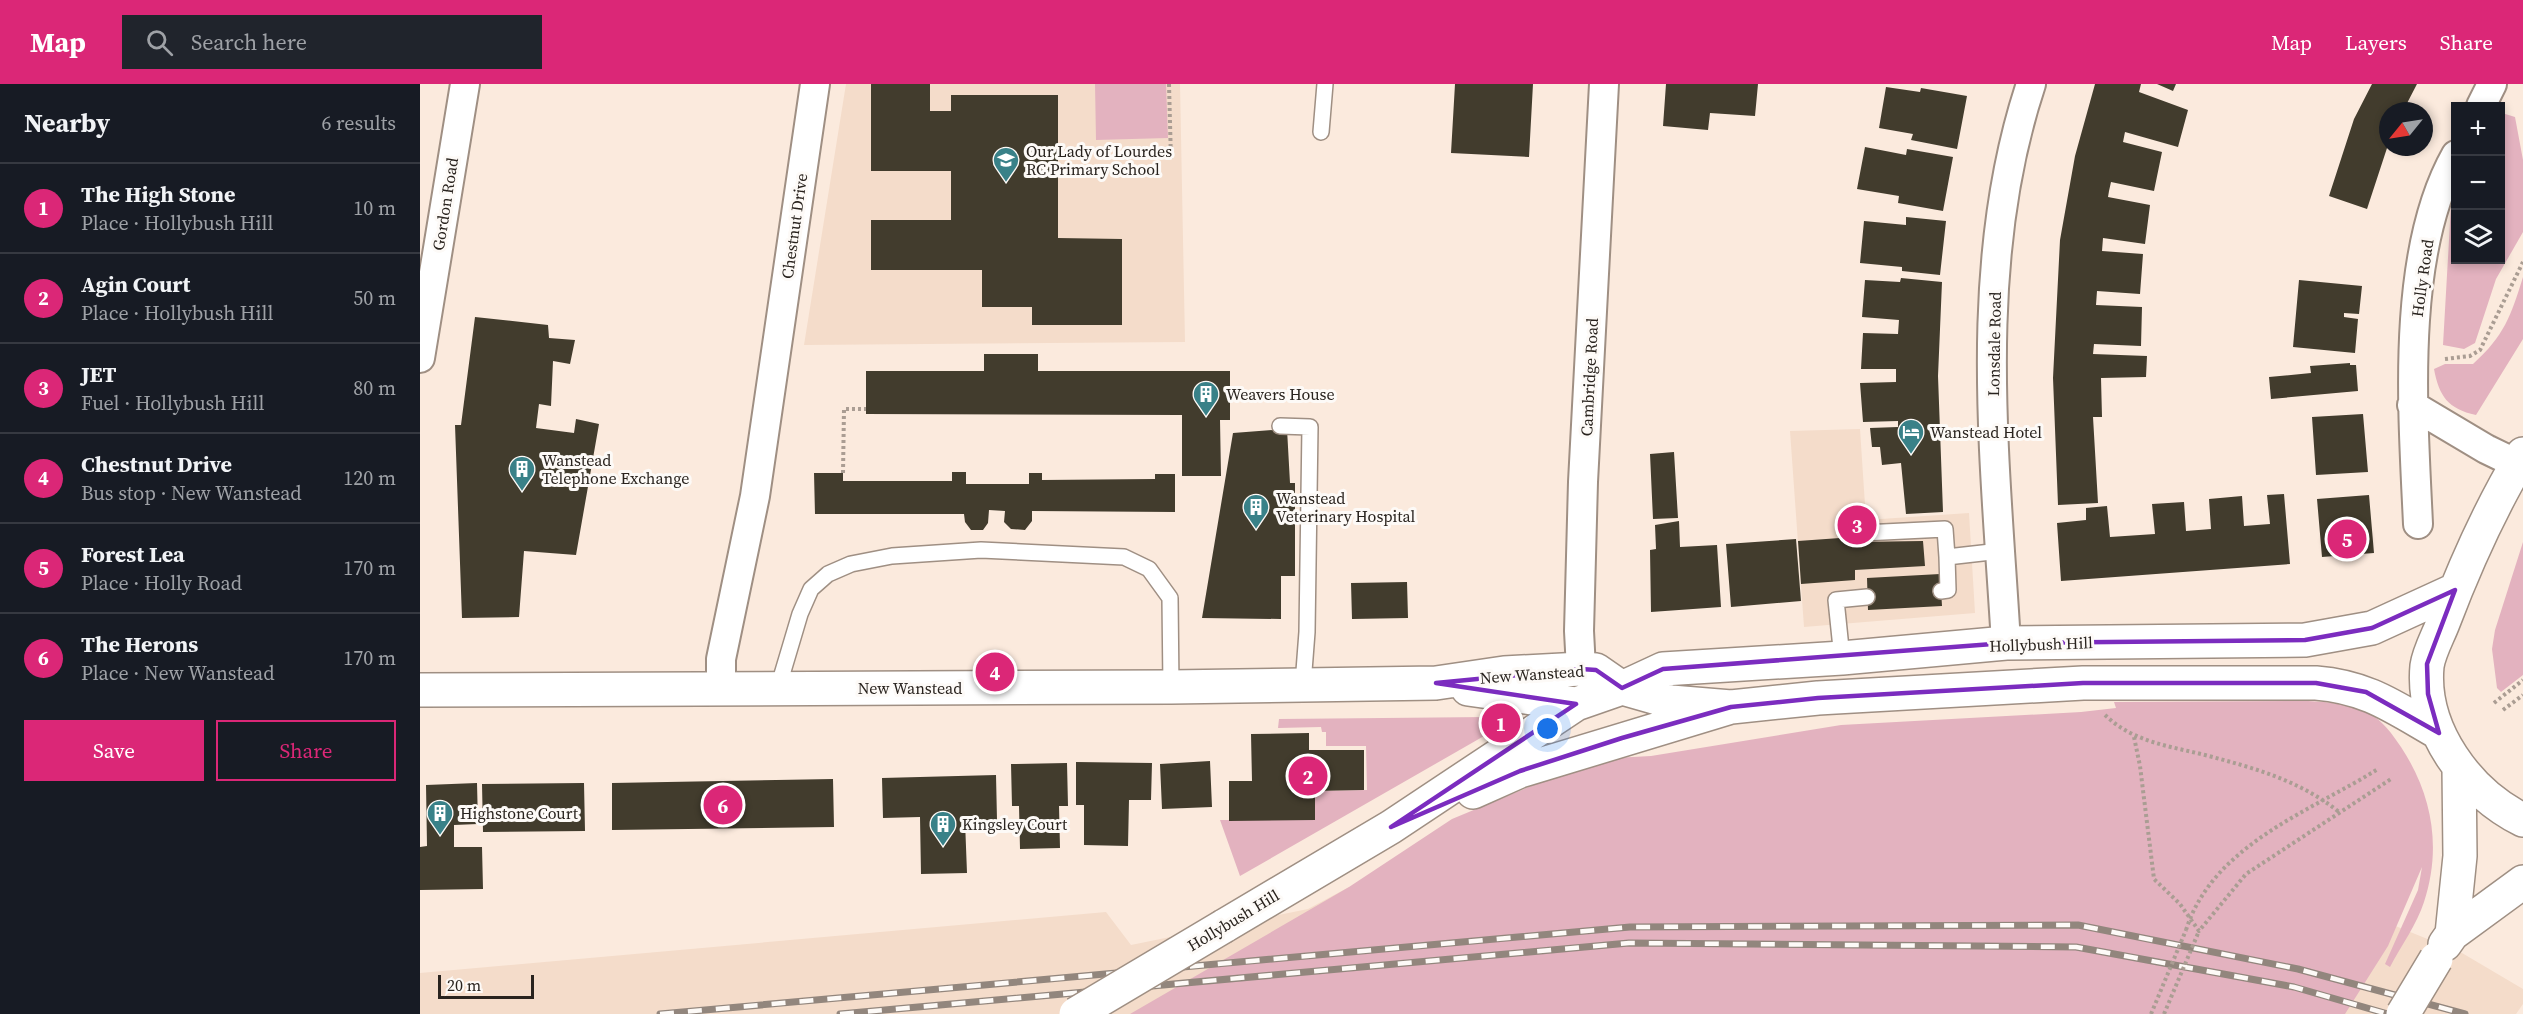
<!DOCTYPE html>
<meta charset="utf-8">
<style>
:root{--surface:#171b24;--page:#20242c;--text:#f1f3f6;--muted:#9ea1a6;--line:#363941;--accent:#db2777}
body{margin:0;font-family:"Source Serif 4",serif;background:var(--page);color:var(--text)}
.controls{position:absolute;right:18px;top:18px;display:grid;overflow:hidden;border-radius:0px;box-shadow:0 3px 9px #0003}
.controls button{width:54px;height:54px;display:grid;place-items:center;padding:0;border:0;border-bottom:2px solid var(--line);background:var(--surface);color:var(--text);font:30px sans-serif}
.compass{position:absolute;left:1959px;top:18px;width:54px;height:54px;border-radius:50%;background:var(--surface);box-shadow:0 3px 9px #0003;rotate:240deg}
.scale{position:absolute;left:18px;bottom:15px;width:96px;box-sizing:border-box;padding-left:6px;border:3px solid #29231e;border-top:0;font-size:16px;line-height:21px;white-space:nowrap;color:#29231e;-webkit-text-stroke:4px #fdfaf7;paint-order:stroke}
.you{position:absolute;left:1128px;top:645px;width:21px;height:21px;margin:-15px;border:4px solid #fff;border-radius:50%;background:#1a73e8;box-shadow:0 0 0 9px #1a73e833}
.badge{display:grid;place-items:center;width:39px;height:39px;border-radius:50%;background:var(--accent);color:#fff;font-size:20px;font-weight:700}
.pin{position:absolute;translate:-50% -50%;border:3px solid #fff;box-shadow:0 2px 6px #0006}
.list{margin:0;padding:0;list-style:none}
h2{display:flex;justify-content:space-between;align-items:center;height:78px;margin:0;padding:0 24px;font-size:26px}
h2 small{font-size:20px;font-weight:400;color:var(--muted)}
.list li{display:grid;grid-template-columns:39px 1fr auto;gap:18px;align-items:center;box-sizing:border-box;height:90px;padding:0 24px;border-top:2px solid var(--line)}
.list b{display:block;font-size:22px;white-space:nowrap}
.list p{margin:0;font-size:20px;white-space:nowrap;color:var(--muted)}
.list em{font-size:20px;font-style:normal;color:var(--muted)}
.actions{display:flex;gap:12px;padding:18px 24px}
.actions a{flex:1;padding:14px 0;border:2px solid var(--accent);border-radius:0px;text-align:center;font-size:21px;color:var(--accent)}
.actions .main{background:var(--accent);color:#fff}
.icon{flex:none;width:33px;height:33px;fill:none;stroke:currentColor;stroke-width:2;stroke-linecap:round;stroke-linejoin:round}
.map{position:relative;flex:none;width:2103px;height:930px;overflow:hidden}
header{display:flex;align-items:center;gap:36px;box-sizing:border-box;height:84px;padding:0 30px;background:var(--accent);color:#fff}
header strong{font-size:28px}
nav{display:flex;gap:33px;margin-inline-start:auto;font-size:21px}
.search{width:420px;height:54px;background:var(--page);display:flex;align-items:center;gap:15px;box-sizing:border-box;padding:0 21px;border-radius:0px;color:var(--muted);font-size:22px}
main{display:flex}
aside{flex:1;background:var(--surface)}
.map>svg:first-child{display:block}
</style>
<header>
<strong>Map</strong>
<div class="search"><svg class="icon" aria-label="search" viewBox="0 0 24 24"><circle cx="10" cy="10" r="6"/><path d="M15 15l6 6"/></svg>Search here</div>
<nav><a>Map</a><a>Layers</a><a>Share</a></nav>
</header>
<main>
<aside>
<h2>Nearby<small>6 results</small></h2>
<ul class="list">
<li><span class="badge">1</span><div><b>The High Stone</b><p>Place · Hollybush Hill</p></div><em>10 m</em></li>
<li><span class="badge">2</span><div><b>Agin Court</b><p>Place · Hollybush Hill</p></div><em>50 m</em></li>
<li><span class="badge">3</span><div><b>JET</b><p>Fuel · Hollybush Hill</p></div><em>80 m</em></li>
<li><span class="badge">4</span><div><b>Chestnut Drive</b><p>Bus stop · New Wanstead</p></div><em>120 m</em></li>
<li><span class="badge">5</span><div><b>Forest Lea</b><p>Place · Holly Road</p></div><em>170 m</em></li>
<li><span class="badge">6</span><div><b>The Herons</b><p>Place · New Wanstead</p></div><em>170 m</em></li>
</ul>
<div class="actions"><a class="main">Save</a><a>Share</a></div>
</aside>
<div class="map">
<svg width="2103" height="930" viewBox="0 0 2103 930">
<rect width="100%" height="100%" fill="#fbeadd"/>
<path fill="#f4dcca" d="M426,0H760L765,258L384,261Z
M1440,345L1446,436L1549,429L1555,529L1384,543L1370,347Z
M929,803L1973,841L2042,869L2103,905V920L2096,930H0V889L686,828L711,861L888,825Z"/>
<path fill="#e3b2bf" d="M675,0H746L748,54L676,56Z
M2082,29L2095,33L2103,76V148L2076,195L2055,259L2044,265L2023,261L2031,121L2035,110L2036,176H2080Z
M2103,193V255L2056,331C2028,325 2019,312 2014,285L2025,280H2053C2084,252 2091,232 2103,193Z
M2103,458V591L2081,608L2077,604L2072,565L2075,546Z
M1888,617C1909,618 1930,620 1950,630C1962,636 1973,651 1981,663C2012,710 2022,763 2004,818C1997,840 1981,862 1970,883L1965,880L1998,806L2002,783L1968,862L1925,930H710L929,803L1032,735L1176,675L1231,672L1421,641L1661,628L1696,624L1694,618Z
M1067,633L1071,648L820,792L800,736H895V707L947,706L946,662H906V648H902L901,643L858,644L859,635Z"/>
<path fill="#423c2d" d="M451,0H510V27H531V11H638V154L702,155V241H612V223H562V186H451V136H531V87H451Z
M1035,0H1113L1109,73L1031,69Z
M1246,0H1338L1335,32L1290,29L1288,46L1243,42Z
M1675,0H1721L1719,8L1768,26L1758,63L1705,48L1703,58L1742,68L1734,107L1691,98L1689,107L1688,113L1730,121L1725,160L1683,154L1682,167L1723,170L1720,210L1677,207L1676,221L1722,223L1721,262L1674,260L1673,270L1727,272L1726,293L1681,294L1682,333H1673L1678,419L1638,421L1633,294L1640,156L1655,72Z
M1737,0H1756L1753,7Z
M1952,0H1997L1983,27H1968V61L1947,125L1909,112L1934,35Z
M1466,3L1500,8L1501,4L1547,12L1537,65L1491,56L1493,50L1459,44Z
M1445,63L1486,71L1487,65L1533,73L1523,127L1478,119L1479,112L1437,105Z
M1486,133L1526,137L1520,191L1482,187V183L1440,179L1444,137L1486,141Z
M1481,194L1522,198L1518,292L1523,428L1486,430L1481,379L1462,381L1460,363H1452L1450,344L1478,343V337L1443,338L1440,299L1476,298V285H1441L1443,249L1478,250L1479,236L1442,233L1445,196L1480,198Z
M1879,196L1942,202L1939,230L1924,229V233L1938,235L1935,269L1873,263Z
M55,233L128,241L129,254L155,256L150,280L133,277L131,322L119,320L116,344L154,349L156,335L179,340L156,471L104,467L99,533L42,534L35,341H41Z
M564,270H618V287H810V336H800L801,392H762V331L446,330V287H564Z
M1930,279V281H1936L1938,307L1851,315L1849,293L1891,289L1890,282Z
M1943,330L1948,388L1896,391L1892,333Z
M867,345L870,399H875V492H861V535L782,534L813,349Z
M1254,368L1258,434L1233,435L1230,370Z
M532,388H546V400H609V389H622V396L735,395V390H755V428L612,427V437L605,446L591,445L584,438L585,427L569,426L568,439L563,446H551L545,438L544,430H395L394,389H423V397H532Z
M1864,410L1870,480L1641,497L1637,439L1666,436V424L1687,422L1690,453L1735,450L1732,420L1764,418L1766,447L1791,445L1789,415L1822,412L1824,442L1850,440L1847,411Z
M1949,411L1954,469L1902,473L1897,415Z
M1259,437L1260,463L1297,461L1301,523L1231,528L1230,466L1236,465L1235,441Z
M1434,453V458L1503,457L1505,482L1435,486V496L1381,500L1378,457Z
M1376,455L1381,517L1311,523L1306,460Z
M1520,490L1522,522L1448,526L1447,494Z
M987,498L988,534L932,535L931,499Z
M889,649V666H944V706L895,707V736L809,737V697H832L831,650Z
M790,677L792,723L742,725L740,680Z
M656,678L732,679L731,716H709L708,762L664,761V721H656Z
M647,679L648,722H639L640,764L600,765L599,722H592L591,680Z
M576,691L577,736L545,737L547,789L501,790L500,733L463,734L462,694Z
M413,695L414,743L192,746V699Z
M57,699L58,740L34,741V763H62L63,805L0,806V763L7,762L6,701Z
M164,699L165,747L63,748L62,700Z"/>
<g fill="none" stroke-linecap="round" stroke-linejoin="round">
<g stroke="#9f8f83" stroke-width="18">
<path id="lane" d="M901,48L905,0
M860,342L890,343L887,548L883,600
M1443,449L1525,445L1527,473
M1521,507L1528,506L1527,473L1580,467
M1422,574L1416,516L1447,513
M358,604L380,530L391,505L408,490L431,480L472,472L561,466L704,473L729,485L750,514L751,603"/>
</g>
<g stroke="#9f8f83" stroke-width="32">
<path id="street" d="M2061,22L2072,0
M0,274L45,0
M1992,321L2066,365L2097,380
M1998,440C1993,329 1980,170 2036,71
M1586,559C1575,373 1551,180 1611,0
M1161,585L1159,547L1163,398L1184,0
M301,603V575L335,412L395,0"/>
</g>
<g stroke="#9f8f83" stroke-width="36">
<path id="primary" d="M2103,370C2071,423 2045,481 2023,539C2018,552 2009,568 2007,582C2001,646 2048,709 2103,736
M1048,605L1156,620
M0,606L751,603L1016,599L1084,589L1161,585L1176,586L1202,604L1251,618L1311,623
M1053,708L1100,687L1311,623L1398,614L1663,599H1896C1948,603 1975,624 2019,649
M804,842L971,743L1156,620L1202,604L1243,585L1422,574L1586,559L1885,556L1952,544L2035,506
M2032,850L2040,772L2039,684
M2025,860L2032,850L2103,798"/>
</g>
<path stroke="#aa9d93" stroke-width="4" stroke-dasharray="3 3" stroke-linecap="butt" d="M749,0L751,77
M2025,275L2050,272L2060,266L2103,178
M423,389L424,325H446
M2074,619L2103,596
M2083,626L2103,611
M1685,631C1713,658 1749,662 1785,671C1834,684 1879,696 1919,728
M1714,653L1720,682L1734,795L1760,820L1779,847L1826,790L1971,695
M1766,846C1793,761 1889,728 1958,685"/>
<use href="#lane" stroke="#fff" stroke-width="15"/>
<use href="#street" stroke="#fff" stroke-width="28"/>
<use href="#primary" stroke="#fff" stroke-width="33"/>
<g stroke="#92867d" stroke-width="7">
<path id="rail" d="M240,930L1210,843L1658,841L1878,885L2045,930
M420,930L1209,859L1656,863L1874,903L1968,930"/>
</g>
<use href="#rail" stroke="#fdfaf7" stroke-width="4.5" stroke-dasharray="14" stroke-linecap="butt"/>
<g stroke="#9f8f83" stroke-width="36" stroke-linecap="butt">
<path id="primary-bridge" d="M656,930L804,842
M1983,930L2016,875"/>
</g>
<path stroke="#aa9d93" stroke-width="4" stroke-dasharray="3 3" stroke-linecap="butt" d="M1731,930L1766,846
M1744,930L1779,847"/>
<use href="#primary-bridge" stroke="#fff" stroke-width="33"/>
</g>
<path fill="none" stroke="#7b2cbf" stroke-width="4.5" stroke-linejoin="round" d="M2035,506L2007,580L2008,610L2019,649L1946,608L1896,599H1663L1398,614L1311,623L1202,654L1100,687L971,743L1156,620L1016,599L1161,585L1176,586L1202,604L1243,585L1586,559L1885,556L1952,544Z"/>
<defs>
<g id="school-pin" transform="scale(1.35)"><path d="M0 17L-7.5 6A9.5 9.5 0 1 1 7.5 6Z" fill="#398188" stroke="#fdfaf7"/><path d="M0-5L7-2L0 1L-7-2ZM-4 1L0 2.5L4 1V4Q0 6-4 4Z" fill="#fff"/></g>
<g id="building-pin" transform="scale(1.35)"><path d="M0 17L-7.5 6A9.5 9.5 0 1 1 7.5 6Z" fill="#398188" stroke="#fdfaf7"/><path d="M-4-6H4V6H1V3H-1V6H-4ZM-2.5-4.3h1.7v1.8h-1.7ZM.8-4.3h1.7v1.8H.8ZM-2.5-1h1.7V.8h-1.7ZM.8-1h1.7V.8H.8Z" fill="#fff"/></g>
<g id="hotel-pin" transform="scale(1.35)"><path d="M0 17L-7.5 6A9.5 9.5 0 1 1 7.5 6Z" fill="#398188" stroke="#fdfaf7"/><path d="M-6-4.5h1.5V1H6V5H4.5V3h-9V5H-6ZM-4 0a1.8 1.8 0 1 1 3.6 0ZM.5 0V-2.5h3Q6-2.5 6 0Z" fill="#fff"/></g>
</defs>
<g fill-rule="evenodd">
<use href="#school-pin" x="586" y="76"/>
<use href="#building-pin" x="786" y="310"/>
<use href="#hotel-pin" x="1491" y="348"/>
<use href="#building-pin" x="102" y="385"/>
<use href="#building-pin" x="836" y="423"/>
<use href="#building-pin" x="20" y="729"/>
<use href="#building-pin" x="523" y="740"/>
</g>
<g text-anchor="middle" stroke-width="6" stroke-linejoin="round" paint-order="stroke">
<g font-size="16" fill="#29231e" stroke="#fdfaf7" text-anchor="start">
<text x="606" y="73">Our Lady of Lourdes<tspan x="606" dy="18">RC Primary School</tspan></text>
<text x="806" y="316">Weavers House</text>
<text x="1510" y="354">Wanstead Hotel</text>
<text x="122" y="382">Wanstead<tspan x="122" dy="18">Telephone Exchange</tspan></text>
<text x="856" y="420">Wanstead<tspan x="856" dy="18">Veterinary Hospital</tspan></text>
<text x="40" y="735">Highstone Court</text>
<text x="542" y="746">Kingsley Court</text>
</g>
<g font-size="16" fill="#29231e" stroke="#fdfaf7">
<text transform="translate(25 120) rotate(-81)" y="6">Gordon Road</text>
<text transform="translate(374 142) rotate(-82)" y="6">Chestnut Drive</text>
<text transform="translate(2002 194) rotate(-82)" y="6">Holly Road</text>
<text transform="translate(1574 260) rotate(-89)" y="6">Lonsdale Road</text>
<text transform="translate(1169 293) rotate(-87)" y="6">Cambridge Road</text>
<text transform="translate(1621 560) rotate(-2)" y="6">Hollybush Hill</text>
<text transform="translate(1112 590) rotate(-4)" y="6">New Wanstead</text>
<text x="490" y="610">New Wanstead</text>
<text transform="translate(813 836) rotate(-31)" y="6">Hollybush Hill</text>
</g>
</g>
</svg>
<div class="controls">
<button>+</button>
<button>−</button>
<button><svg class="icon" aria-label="layers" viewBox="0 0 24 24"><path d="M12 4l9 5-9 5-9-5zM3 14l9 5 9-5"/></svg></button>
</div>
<svg class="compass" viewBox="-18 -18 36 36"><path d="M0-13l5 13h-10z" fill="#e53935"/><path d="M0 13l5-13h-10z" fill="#9ea1a6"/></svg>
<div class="scale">20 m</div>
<div class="you"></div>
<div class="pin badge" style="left:1081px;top:639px">1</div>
<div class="pin badge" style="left:888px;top:692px">2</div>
<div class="pin badge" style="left:1437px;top:441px">3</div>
<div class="pin badge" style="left:575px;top:588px">4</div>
<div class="pin badge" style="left:1927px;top:455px">5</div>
<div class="pin badge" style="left:303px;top:721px">6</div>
</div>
</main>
